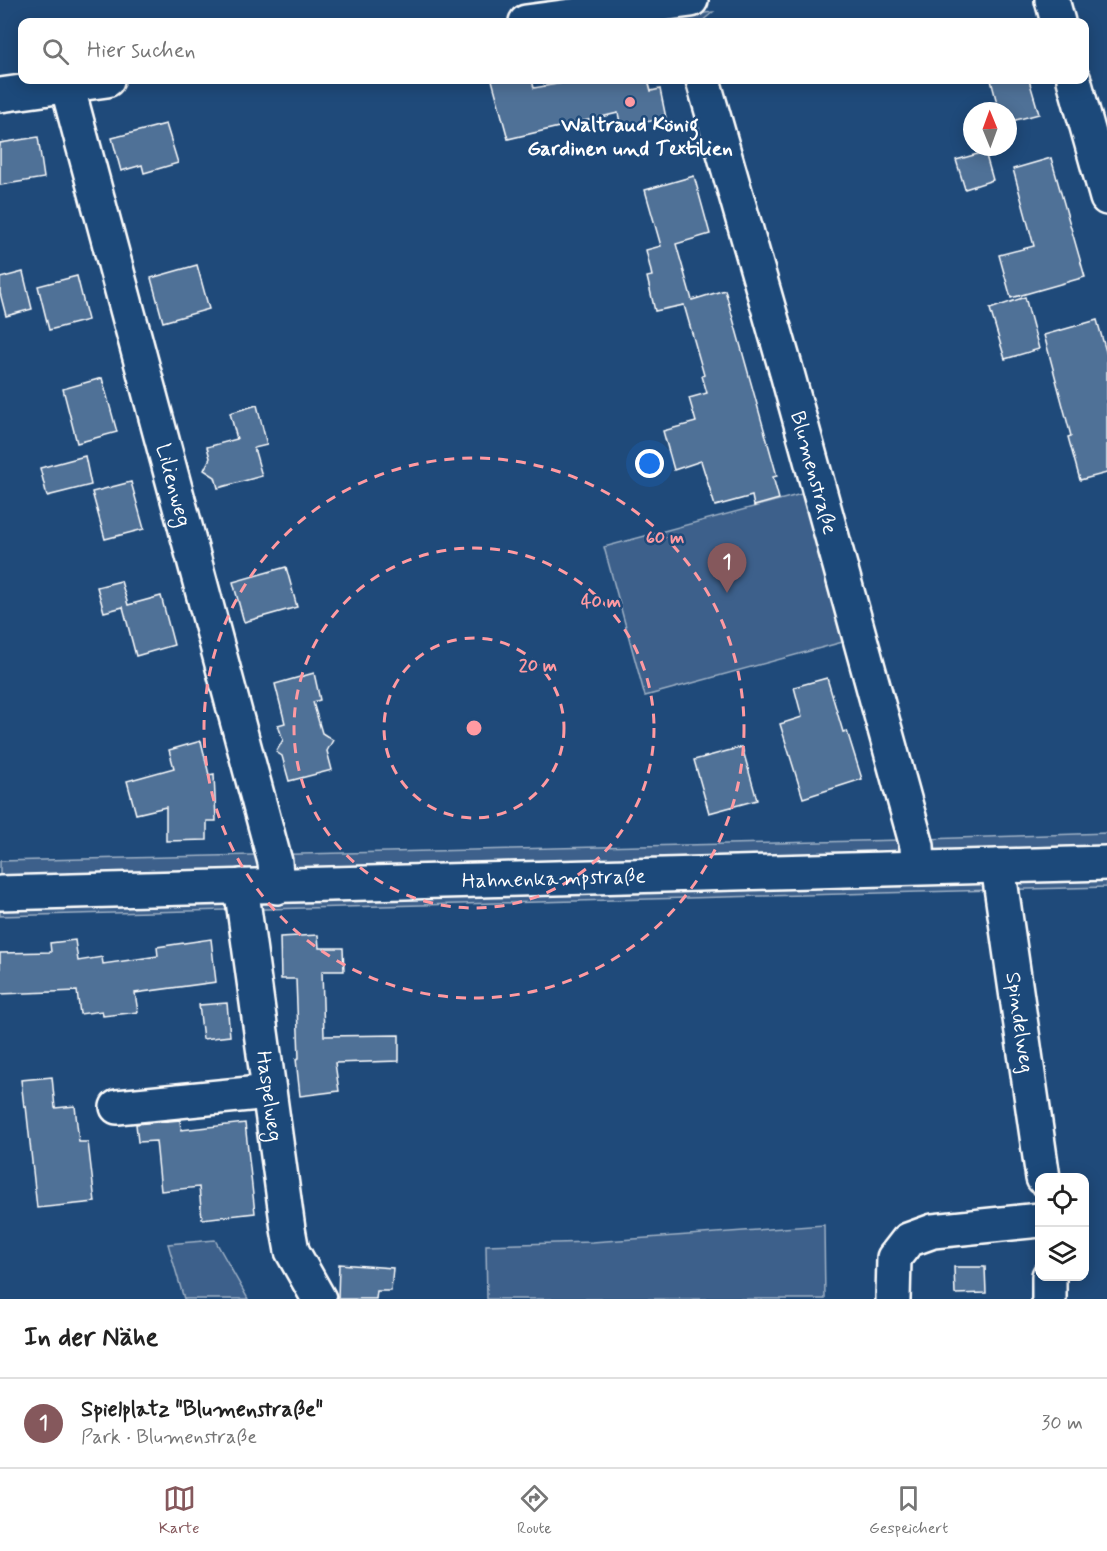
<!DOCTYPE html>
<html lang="de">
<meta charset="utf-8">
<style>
:root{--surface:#fff;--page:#f6f6f6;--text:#222;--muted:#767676;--line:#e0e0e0;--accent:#85585c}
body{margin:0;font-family:Mynerve,sans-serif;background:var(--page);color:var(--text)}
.controls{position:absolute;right:18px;bottom:18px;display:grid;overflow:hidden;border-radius:12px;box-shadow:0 3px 15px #0003}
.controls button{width:54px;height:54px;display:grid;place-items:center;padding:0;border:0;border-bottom:2px solid var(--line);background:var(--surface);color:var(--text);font:30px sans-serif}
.compass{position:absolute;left:963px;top:102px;width:54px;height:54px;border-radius:50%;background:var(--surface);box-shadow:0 3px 15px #0003;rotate:359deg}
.you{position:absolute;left:650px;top:464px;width:21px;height:21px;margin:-15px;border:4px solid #fff;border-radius:50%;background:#1a73e8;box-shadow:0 0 0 9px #1a73e833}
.badge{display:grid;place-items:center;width:39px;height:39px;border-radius:50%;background:var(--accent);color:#fff;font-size:20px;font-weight:700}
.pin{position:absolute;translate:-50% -50px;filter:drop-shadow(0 2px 3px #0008)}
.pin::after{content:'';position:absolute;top:32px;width:21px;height:18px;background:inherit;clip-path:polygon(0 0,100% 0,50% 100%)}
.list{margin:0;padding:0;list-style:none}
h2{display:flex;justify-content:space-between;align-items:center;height:78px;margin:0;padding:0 24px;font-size:26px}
h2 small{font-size:20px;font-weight:400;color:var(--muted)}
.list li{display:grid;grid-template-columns:39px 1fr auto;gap:18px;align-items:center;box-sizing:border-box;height:90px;padding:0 24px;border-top:2px solid var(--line)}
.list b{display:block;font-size:22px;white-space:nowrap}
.list p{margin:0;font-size:20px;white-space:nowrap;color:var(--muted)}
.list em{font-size:20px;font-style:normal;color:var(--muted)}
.icon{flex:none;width:33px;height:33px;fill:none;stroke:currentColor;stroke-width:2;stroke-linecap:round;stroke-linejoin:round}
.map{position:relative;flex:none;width:1107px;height:1299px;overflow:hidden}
.search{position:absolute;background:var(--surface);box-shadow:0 3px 15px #0003;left:18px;right:18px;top:18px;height:66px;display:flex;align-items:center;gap:15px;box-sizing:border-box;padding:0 21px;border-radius:12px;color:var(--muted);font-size:22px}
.sheet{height:168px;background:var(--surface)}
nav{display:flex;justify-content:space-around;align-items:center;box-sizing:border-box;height:84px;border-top:2px solid var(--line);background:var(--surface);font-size:16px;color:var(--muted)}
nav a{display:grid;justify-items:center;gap:3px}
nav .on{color:var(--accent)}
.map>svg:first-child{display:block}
</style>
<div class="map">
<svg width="1107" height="1299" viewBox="0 0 1107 1299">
<rect width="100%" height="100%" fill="#1f4a7a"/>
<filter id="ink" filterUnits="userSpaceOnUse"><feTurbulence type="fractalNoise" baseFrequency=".0167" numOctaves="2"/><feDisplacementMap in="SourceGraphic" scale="12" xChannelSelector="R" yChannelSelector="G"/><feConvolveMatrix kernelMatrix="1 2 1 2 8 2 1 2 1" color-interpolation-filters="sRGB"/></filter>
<g filter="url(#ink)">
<path fill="#3c618b" stroke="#9eb0c5" stroke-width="1.5" d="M713,12L701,22H670L664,18Z
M809,492L926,839L1107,833V887L0,916V861L901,840L850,640L645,696L604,547Z
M824,1225L825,1299H487L486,1245L592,1242Z
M215,1240L248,1299H184L168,1244Z"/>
<path fill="#507197" stroke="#fff" stroke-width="1.5" d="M492,80H532L534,88L581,80H648L651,91L660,89L666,118L621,127L618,113L508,139Z
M991,80H1029L1039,114L1008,122V111H999Z
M166,124L178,163L144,173L142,165L121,171L112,138Z
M38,137L44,178L0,185V143Z
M985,152L993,180L965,189L956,160Z
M1051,158L1085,277L1011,298L999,255L1034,246L1013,169Z
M694,176L710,234L676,244L692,300L725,290L777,476L773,477L779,499L754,506L752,496L715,506L701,461L674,470L663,431L696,422L689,398L707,393L702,376L704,375L684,305L655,311L647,277L652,276L646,250L661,246L645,190Z
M197,265L209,309L163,322L151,278Z
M23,272L32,309L6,316L0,293V278Z
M77,276L88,320L49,330L38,286Z
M1025,297L1039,349L1005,359L990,309Z
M1097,320L1107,355V473L1080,480L1068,437L1071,436L1044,335Z
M102,378L117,432L77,443L63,389Z
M257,405L267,445L254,448L262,476L218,488L215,477L204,470L210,458L207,447L237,439L230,413Z
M85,456L91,485L47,496L40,468Z
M131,482L144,529L105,539L92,492Z
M286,567L297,607L244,622L233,582Z
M121,581L128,605L161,596L174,645L136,656L123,607L104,612L97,587Z
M314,673L320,700L313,702L322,733L333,740L327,751L332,770L289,781L282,756L276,752L283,740L278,725L285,723L275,684Z
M827,678L843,732L847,731L862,779L803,798L780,724L802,717L794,687Z
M201,741L209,775L214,774L216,821H207V840L166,841V807L136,814L127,781L174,768L169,750Z
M742,747L757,800L709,813L694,760Z
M318,935L319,948H343L344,971H322L324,1036L399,1035V1061L335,1063L339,1091L300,1096L296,1059L299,1058L296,979H281L280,937Z
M211,939L216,982L135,993L138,1012L103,1016L102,1011L80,1014L77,991L0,994V953L51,952L50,943L75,940L78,961L102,957L103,964L158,956L157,947Z
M227,1003L230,1036L203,1039L199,1005Z
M52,1077L55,1108L75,1106L79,1142H88L95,1202L37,1208L26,1106L24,1107L21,1080Z
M180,1120L181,1130L245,1123L255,1213L202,1219L199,1187L161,1191L156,1141L138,1142L136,1124Z
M339,1264L393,1268L391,1291H377L376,1299H338Z
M954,1267H985L986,1293L955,1294Z"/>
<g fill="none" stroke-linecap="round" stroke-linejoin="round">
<g stroke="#fff" stroke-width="38">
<g id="minor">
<path d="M1052,0L1058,22"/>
<path d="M526,22L691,0"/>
<path id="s1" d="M703,80L787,373L917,846L918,867"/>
<path d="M1074,80L1107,198"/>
<path id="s2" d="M67,85L275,862L277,887"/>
<path d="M0,95L107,80"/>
<path id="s3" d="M998,866L1043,1178"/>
<path id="s4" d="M241,886L288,1229L292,1251L319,1299"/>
<path id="s5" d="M0,893L1107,863"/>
<path d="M117,1107L269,1092"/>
<path d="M1049,1276V1299"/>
<path d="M893,1299L894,1258L908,1240L933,1231L1040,1220"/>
</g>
</g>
<use href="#minor" stroke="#1f4a7a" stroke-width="33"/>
</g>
</g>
<g fill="none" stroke="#ff9aa2" stroke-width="3" stroke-dasharray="10 8">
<circle cx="474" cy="728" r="90"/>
<circle cx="474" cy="728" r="180"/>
<circle cx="474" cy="728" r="270"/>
</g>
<circle fill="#ff9aa2" stroke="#1f4a7a" stroke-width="2" cx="630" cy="102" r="6"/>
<g text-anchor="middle" stroke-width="5" stroke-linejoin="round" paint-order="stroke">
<g font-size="21" font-weight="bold" fill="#fff" stroke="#1f4a7a">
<text x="630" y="131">Waltraud König<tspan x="630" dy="24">Gardinen und Textilien</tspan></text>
</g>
<g font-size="21" fill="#fff" stroke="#1f4a7a">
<text dy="7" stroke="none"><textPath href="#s1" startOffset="408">Blumenstraße</textPath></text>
<text dy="7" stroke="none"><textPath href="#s2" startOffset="414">Lilienweg</textPath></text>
<text dy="7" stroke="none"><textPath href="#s5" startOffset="554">Hahnenkampstraße</textPath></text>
<text dy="7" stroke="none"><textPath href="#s3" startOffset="158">Spindelweg</textPath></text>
<text dy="7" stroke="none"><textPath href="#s4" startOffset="212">Haspelweg</textPath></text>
</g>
</g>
<circle cx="474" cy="728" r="9" fill="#ff9aa2" stroke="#1f4a7a" stroke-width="3"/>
<g font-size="18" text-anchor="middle" font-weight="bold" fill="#ff9aa2" stroke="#1f4a7a" stroke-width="5" stroke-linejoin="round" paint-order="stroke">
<text x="665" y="543">60 m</text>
<text x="601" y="607">40 m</text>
<text x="538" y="671">20 m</text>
</g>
</svg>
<div class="controls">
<button><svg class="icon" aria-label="locate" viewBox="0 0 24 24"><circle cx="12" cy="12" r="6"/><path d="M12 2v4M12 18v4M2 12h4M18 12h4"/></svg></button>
<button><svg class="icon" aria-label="layers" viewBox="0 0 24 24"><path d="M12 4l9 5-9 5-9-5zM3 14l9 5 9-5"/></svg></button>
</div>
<svg class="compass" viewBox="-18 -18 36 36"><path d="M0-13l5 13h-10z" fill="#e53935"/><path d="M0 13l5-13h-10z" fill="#767676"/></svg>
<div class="you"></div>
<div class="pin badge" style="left:727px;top:593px">1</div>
<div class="search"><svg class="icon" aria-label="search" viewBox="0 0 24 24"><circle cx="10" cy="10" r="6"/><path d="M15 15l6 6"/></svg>Hier suchen</div>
</div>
<section class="sheet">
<h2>In der Nähe<small></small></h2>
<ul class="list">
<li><span class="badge">1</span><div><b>Spielplatz &quot;Blumenstraße&quot;</b><p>Park · Blumenstraße</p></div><em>30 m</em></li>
</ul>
</section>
<nav>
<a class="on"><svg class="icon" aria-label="map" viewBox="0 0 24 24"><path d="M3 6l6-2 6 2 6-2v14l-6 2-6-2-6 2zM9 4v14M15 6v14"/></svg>Karte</a>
<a><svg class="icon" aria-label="directions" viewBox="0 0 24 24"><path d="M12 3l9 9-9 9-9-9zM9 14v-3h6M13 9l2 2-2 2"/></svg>Route</a>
<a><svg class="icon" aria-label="saved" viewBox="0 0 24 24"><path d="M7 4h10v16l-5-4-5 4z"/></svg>Gespeichert</a>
</nav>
